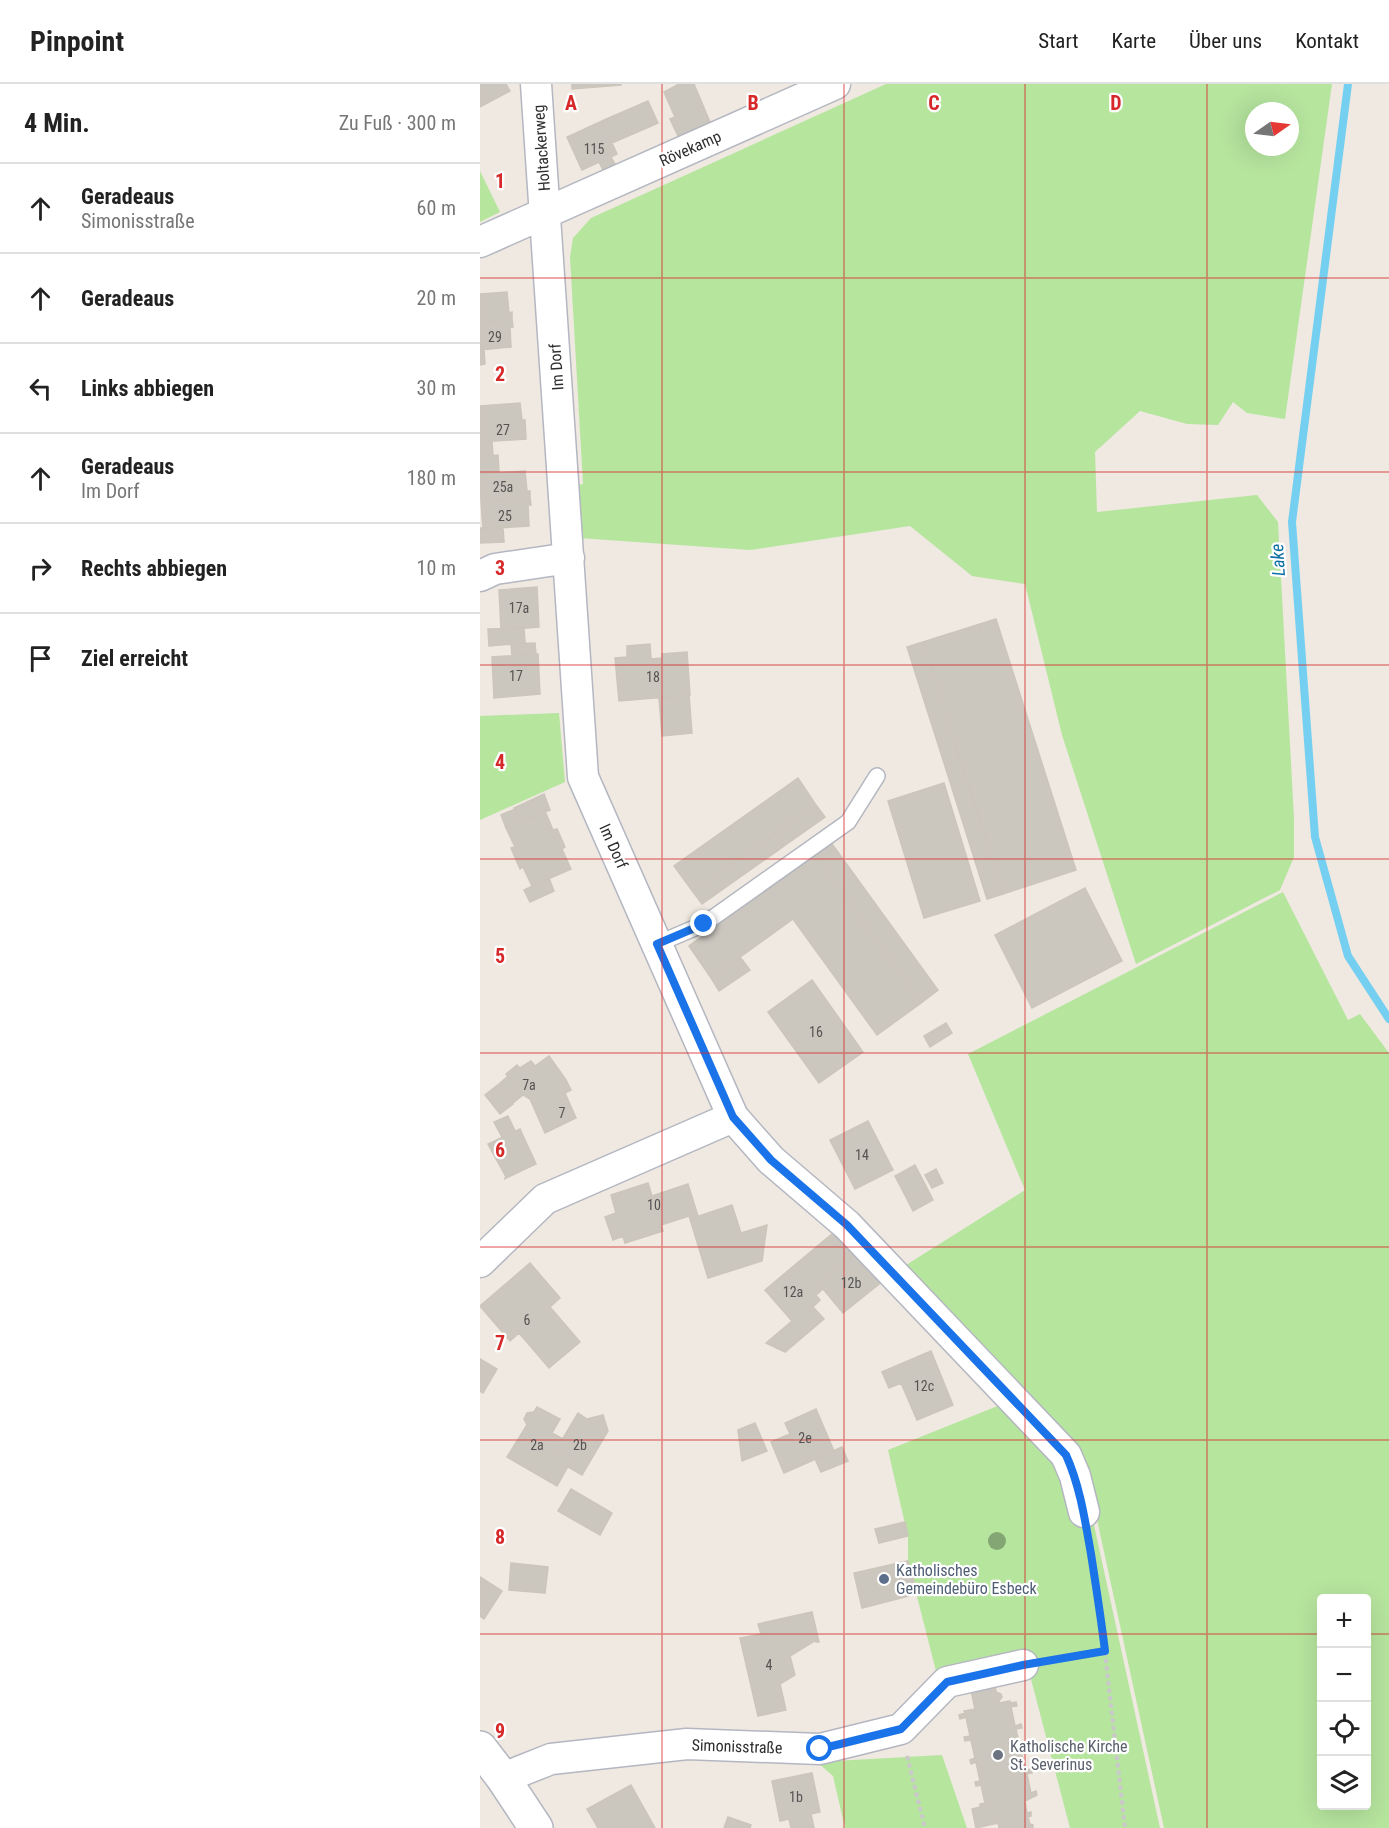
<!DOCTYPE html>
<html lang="de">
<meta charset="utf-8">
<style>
:root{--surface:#fff;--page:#f2f2f2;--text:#222;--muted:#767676;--line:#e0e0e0}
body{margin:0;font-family:"Roboto Condensed",sans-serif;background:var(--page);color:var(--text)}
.controls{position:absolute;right:18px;bottom:18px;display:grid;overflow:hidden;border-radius:6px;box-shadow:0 6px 24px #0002}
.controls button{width:54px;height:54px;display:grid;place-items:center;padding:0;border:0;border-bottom:2px solid var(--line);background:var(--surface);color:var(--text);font:30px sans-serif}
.compass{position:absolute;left:765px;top:18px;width:54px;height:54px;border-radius:50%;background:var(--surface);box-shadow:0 6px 24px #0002;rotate:76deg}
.stop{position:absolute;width:18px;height:18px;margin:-14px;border:4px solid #1a73e8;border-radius:50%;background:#fff}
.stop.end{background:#1a73e8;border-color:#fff;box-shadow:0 2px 6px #0008}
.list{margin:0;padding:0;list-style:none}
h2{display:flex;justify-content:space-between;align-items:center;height:78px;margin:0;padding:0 24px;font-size:26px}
h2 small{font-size:20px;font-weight:400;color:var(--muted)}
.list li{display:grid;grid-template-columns:39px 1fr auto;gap:18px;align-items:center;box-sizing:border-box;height:90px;padding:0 24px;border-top:2px solid var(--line)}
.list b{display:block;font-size:22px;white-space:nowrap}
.list p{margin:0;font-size:20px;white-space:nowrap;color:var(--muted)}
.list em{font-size:20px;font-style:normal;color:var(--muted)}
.icon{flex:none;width:33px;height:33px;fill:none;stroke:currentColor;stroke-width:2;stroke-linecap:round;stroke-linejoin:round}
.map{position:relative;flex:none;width:909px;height:1744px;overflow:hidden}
header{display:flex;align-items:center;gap:36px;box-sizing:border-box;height:84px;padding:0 30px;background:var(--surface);border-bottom:2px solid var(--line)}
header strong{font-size:28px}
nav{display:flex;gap:33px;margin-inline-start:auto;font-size:21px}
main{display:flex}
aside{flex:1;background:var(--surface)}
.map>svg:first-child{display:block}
</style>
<header>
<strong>Pinpoint</strong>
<nav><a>Start</a><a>Karte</a><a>Über uns</a><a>Kontakt</a></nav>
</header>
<main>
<aside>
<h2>4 Min.<small>Zu Fuß · 300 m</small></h2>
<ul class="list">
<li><svg class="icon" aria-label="ahead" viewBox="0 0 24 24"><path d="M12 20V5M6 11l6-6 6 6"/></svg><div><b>Geradeaus</b><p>Simonisstraße</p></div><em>60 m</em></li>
<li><svg class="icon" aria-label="ahead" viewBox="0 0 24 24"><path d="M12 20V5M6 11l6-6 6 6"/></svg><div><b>Geradeaus</b></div><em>20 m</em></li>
<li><svg class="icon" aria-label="left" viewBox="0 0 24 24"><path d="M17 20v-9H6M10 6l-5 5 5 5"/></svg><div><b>Links abbiegen</b></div><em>30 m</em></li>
<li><svg class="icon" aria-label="ahead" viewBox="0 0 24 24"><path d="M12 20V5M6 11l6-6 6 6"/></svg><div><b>Geradeaus</b><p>Im Dorf</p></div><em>180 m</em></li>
<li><svg class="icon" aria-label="right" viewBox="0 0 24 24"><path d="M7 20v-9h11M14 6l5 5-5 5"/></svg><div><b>Rechts abbiegen</b></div><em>10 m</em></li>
<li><svg class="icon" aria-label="arrive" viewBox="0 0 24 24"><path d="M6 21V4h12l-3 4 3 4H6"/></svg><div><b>Ziel erreicht</b></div></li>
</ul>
</aside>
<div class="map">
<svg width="909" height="1744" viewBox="0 0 909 1744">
<rect width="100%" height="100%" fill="#efe9e1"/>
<path fill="#b6e59e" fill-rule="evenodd" d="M406,0H852L805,335L767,329L753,318L738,341L707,340L660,327L615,368L617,428L777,411L798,438L814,734V773L800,806L656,880L582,651L545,500L492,492L430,442L270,466L99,454L97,401L103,400L90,173L93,154L111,134ZM774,27H810V63H774Z
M0,87L20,128L0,138Z
M79,629L85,698L0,736V632Z
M803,808L868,936L880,930L909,969V1744H684L603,1371L423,1183L545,1106L488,970ZM842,1514H886V1722H842Z
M525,1319L609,1418L680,1744H590L547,1580L459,1599L428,1477V1453L408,1366Z
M462,1671L487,1744H365L353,1692L337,1678Z"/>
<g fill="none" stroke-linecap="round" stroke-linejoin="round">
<path stroke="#75cff0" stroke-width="8" d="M868,0L812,438L835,753L868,872L909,935"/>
</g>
<path fill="#cbc7bf" stroke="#cbc5ba" stroke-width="1.5" d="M0,0H26L30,7L0,23Z
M92,0H141V1L92,5Z
M199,0H214L230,38L198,52L190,35L195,33L184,8Z
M168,17L178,39L132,59L122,37Z
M122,37L137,70L131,73L135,80L123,86L119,78L102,86L87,53Z
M27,208L29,229L32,228V235L0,238V210Z
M32,235L33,243H30L31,263L0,266V238Z
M4,265L5,280L0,281V266Z
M40,319L42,336H45L46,355L0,358V322Z
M0,358H12L13,372L0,373Z
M18,371L19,388L0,390V373Z
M45,387L47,407H50V414L1,417L0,390Z
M50,414L51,421H48L49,442L3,445L1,417Z
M0,444H23L24,458L0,459Z
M57,503L59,543L21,546L19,506Z
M516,535L596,786L523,810L443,558Z
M44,544L45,559L9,562L8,545Z
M443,558L480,674L464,679L427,563Z
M55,559L56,570L32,572L31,560Z
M170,560L171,575L182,574V570L207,568L210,611L139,617L135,574L147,573V562Z
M58,570L60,610L14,614L12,573Z
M209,611L212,649L182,652L179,614Z
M480,674L523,810L507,815L464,679Z
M318,694L336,721L213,808L194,782Z
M464,699L500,817L444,834L408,717Z
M64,710L70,726L41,737L34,724Z
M336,721L345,733L304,762L296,750Z
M35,725L41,737L26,744L21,731Z
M65,727L73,746L77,745L85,763L82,765L91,785L52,802L43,783L40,785L31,764L35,763L26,744Z
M296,750L304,762L222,820L213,808Z
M352,760L458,906L441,919L336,771Z
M336,771L441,919L397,951L313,835L231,894L209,862Z
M69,794L74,807L50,818L44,806Z
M605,804L642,877L552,924L515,851Z
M260,873L270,886L239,907L231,894Z
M332,896L383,968L339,999L288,928Z
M466,939L472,949L450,963L444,952Z
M69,972L86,996L91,1006L85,1009L96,1034L65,1049L50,1015L43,1011L26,990L37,981L40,984L51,977L55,982Z
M28,992L43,1011L33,1019L19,1000Z
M19,1000L33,1020L20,1030L5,1011Z
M28,1032L35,1047L22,1053L14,1038Z
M388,1037L413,1086L375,1105L350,1056Z
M40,1045L56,1080L24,1095L26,1093L8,1060Z
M435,1081L448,1106L428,1117L415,1092Z
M456,1085L463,1099L452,1104L445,1091Z
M168,1099L172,1112L208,1100L218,1132L210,1135L209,1132L181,1141L183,1147L145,1159L143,1152L133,1156L125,1133L136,1129L131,1111Z
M448,1106L453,1116L433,1127L428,1117Z
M252,1121L261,1149L287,1141L282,1177L228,1194L210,1135Z
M359,1144L379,1168L339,1200L343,1205L336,1211L340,1216L333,1223L344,1235L305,1268L286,1259L312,1237L285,1206Z
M379,1168L403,1197L363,1229L339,1200Z
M50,1179L80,1214L70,1223L100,1258L69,1284L39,1249L30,1257L0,1222Z
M451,1267L473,1321L437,1336L421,1299L409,1304L402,1288Z
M0,1275L17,1285L3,1309L0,1307Z
M57,1323L80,1335L72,1349L83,1355L76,1366L92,1375L77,1402L27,1373L47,1341L44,1335L47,1329L54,1328Z
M336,1325L354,1367L304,1389L291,1358L310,1350L305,1339Z
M98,1329L107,1335L123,1331L128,1347L102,1391L88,1383L92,1375L76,1366Z
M275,1339L287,1367L262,1377L258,1346Z
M362,1363L368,1377L341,1388L335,1375Z
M91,1405L132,1429L120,1451L78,1427Z
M425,1438L428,1452L399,1459L395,1445Z
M428,1477L435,1501L428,1503L429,1512L382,1524L374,1489Z
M31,1479L68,1483L65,1509L29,1506Z
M0,1493L22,1507L4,1535L0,1532Z
M332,1528L339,1558H336V1556L310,1572L315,1591L300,1600L306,1626L278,1632L260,1554L281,1550L278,1540Z
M515,1601L516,1608L521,1610L522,1613L519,1617V1619L530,1617V1619L536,1618L537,1622L531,1623L535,1642L541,1640L542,1644L536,1645L540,1664L546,1663L547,1666L541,1668L546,1686L551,1685L552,1689L547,1690L551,1709L556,1707L557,1711L545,1717L547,1729L551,1728V1732L548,1733L550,1740L553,1741V1744H519L518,1739L496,1744L492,1725L500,1723V1720L505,1719L501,1701L496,1702L495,1698L500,1697L496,1678L491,1680L490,1676L495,1674L491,1656L485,1657L484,1653L490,1652L486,1633L480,1635L479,1631L485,1629L484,1627L495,1625L491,1606Z
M332,1689L340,1728L331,1730L334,1744H311L309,1735L300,1737L292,1697Z
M151,1701L175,1744H118L107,1725Z
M248,1733L271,1741L270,1744H244Z"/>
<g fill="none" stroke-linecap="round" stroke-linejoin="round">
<g stroke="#b4b7c1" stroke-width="18">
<path id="service" d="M177,860L224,840L368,738L397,692"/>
</g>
<g stroke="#b4b7c1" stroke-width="33">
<path id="minor" d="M56,0L103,693L253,1033L291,1076L367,1141L586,1371L595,1392L604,1428
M0,158L355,0
M0,492L15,485L89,474
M0,1178L65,1115L253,1033
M23,1694L71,1675L207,1660L340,1665L421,1645L467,1598L543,1581"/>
</g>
<g stroke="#b4b7c1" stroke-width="36">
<path id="secondary" d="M0,1664L23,1694L56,1744"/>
</g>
<path stroke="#c9c9c9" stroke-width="4" stroke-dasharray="4.5 3" stroke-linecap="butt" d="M608,1456L621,1534L645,1744
M570,1577L625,1567
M427,1672L445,1744"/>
<use href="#service" stroke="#fff" stroke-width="15"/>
<use href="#minor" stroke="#fff" stroke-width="30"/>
<use href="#secondary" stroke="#fff" stroke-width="33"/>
</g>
<circle fill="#84a574" cx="517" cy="1457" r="9"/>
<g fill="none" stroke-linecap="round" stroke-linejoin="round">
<path stroke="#1a73e8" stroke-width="8" d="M224,840L177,860L253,1033L291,1076L367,1141L586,1371C600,1402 605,1436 611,1470C616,1502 621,1534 625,1567L543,1581L467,1598L421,1645L340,1665"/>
</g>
<path fill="none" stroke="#d62828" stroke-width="1.5" stroke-opacity="0.55" d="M182,0V1744M364,0V1744M545,0V1744M727,0V1744M0,194H909M0,388H909M0,581H909M0,775H909M0,969H909M0,1163H909M0,1356H909M0,1550H842M886,1550H909"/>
<circle fill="#5c6f8a" stroke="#fff" stroke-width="2" cx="404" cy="1495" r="6"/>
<circle fill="#6b7280" stroke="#fff" stroke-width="2" cx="518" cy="1671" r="6"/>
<g text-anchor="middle" stroke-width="4.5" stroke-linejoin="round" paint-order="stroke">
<g font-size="14" fill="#555452">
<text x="114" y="70">115</text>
<text x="15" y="258">29</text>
<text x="23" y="351">27</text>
<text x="23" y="408">25a</text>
<text x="25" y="437">25</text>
<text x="39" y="529">17a</text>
<text x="36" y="597">17</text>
<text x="173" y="598">18</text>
<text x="336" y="953">16</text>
<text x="49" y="1006">7a</text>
<text x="82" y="1034">7</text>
<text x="382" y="1076">14</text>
<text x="174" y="1126">10</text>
<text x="371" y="1204">12b</text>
<text x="313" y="1213">12a</text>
<text x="47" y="1241">6</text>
<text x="444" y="1307">12c</text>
<text x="325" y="1359">2e</text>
<text x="57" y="1366">2a</text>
<text x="100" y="1366">2b</text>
<text x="289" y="1586">4</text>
<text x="316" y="1718">1b</text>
</g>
<g font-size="16" fill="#2e2e2e" stroke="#fff">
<text transform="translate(61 64) rotate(-94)" y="6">Holtackerweg</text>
<text transform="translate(210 64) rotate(-24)" y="6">Rövekamp</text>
<text transform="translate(76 283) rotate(-94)" y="6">Im Dorf</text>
<text transform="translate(134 762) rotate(66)" y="6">Im Dorf</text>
<text transform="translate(257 1662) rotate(2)" y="6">Simonisstraße</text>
</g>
<g font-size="16" fill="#4e5e75" stroke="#fff" text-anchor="start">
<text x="416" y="1492">Katholisches<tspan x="416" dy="18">Gemeindebüro Esbeck</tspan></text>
</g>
<g font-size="16" fill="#5b616d" stroke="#fff" text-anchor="start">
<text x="530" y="1668">Katholische Kirche<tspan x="530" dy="18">St. Severinus</tspan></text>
</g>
<g font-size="18" font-style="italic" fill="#0d6fa3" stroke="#fff">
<text transform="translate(798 476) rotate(-94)" y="6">Lake</text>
</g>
</g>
<g font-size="20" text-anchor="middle" font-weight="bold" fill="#d62828" stroke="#fff" stroke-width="4.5" stroke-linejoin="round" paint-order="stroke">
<text x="91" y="26">A</text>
<text x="273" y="26">B</text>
<text x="454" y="26">C</text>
<text x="636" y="26">D</text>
<text x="20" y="104">1</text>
<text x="20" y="297">2</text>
<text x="20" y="491">3</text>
<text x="20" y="685">4</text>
<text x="20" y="879">5</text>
<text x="20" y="1073">6</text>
<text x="20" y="1266">7</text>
<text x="20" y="1460">8</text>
<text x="20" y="1654">9</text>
</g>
</svg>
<div class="controls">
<button>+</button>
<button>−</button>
<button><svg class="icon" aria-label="locate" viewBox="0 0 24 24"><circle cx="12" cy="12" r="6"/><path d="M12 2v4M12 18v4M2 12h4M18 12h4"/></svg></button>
<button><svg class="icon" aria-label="layers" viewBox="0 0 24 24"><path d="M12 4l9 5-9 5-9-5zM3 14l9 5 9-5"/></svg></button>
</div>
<svg class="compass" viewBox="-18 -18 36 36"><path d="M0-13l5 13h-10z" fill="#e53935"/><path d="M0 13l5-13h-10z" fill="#767676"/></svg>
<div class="stop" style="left:340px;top:1665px"></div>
<div class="stop end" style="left:224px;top:840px"></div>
</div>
</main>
